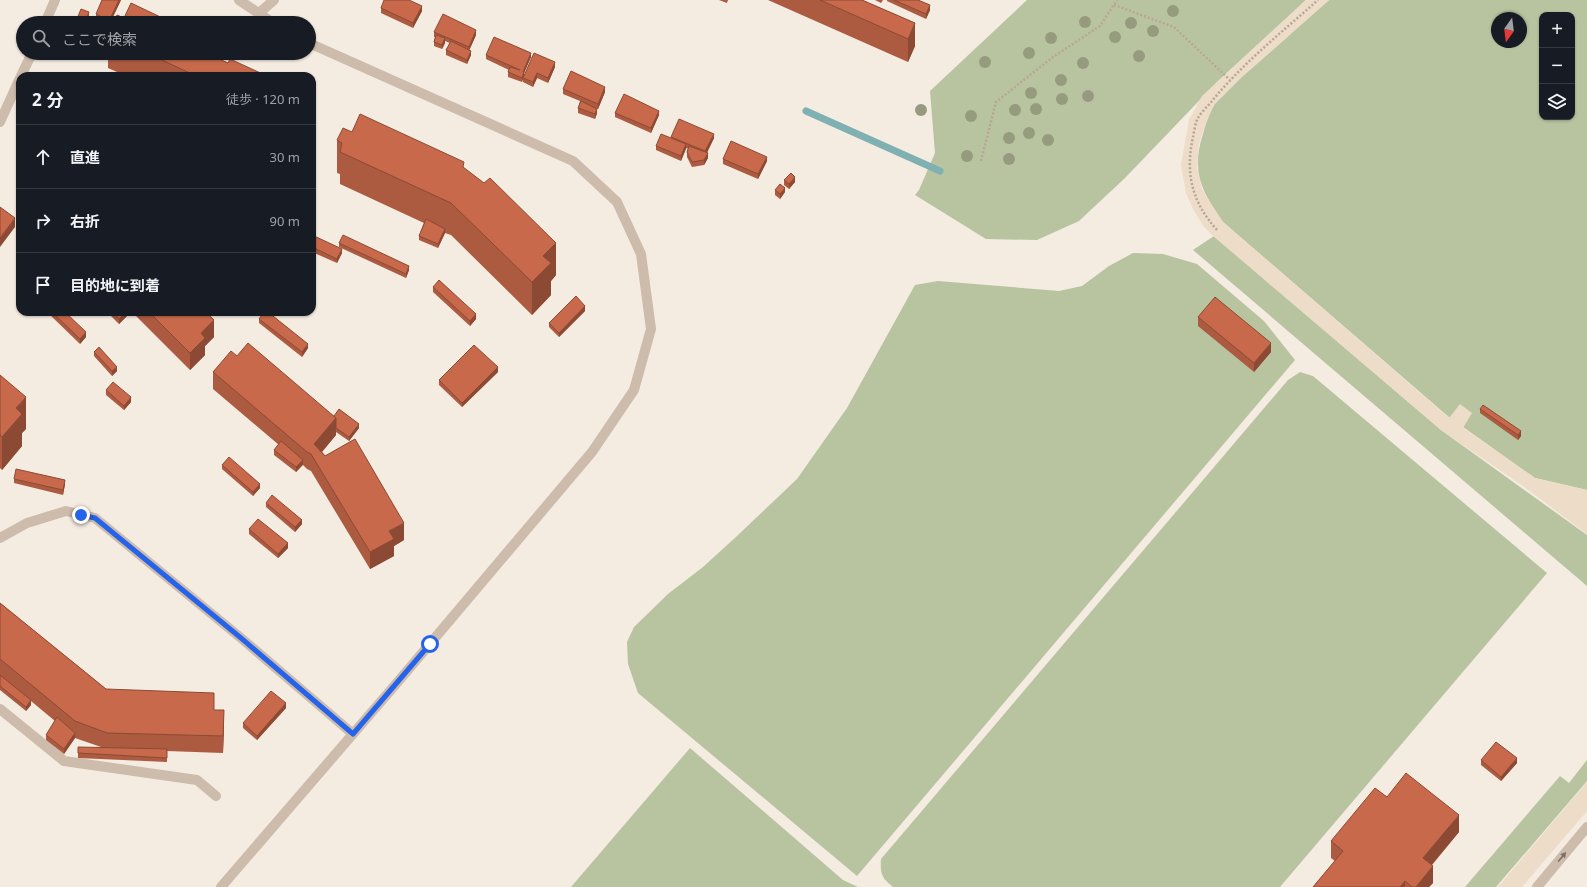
<!DOCTYPE html>
<html lang="ja">
<meta charset="utf-8">
<style>
:root{--surface:#171b24;--page:#20242c;--text:#f1f3f6;--muted:#9ea1a6;--line:#363941}
body{margin:0;font-family:"Noto Sans","Noto Sans JP",sans-serif;background:var(--page);color:var(--text)}
.controls{position:absolute;right:12px;top:12px;display:grid;overflow:hidden;border-radius:8px;box-shadow:0 1px 3px #0004}
.controls button{width:36px;height:36px;display:grid;place-items:center;padding:0;border:0;border-bottom:1px solid var(--line);background:var(--surface);color:var(--text);font:20px sans-serif}
.compass{position:absolute;left:1491px;top:12px;width:36px;height:36px;border-radius:50%;background:var(--surface);box-shadow:0 1px 3px #0004;rotate:194deg}
.stop{position:absolute;width:12px;height:12px;margin:-9px;border:3px solid #2563eb;border-radius:50%;background:#fff}
.stop.end{background:#2563eb;border-color:#fff;box-shadow:0 1px 4px #0008}
.list{margin:0;padding:0;list-style:none}
h2{display:flex;justify-content:space-between;align-items:center;height:52px;margin:0;padding:0 16px;font-size:17px}
h2 small{font-size:13px;font-weight:400;color:var(--muted)}
.list li{display:grid;grid-template-columns:26px 1fr auto;gap:12px;align-items:center;box-sizing:border-box;height:64px;padding:0 16px;border-top:1px solid var(--line)}
.list b{display:block;font-size:15px;white-space:nowrap}
.list em{font-size:13px;font-style:normal;color:var(--muted)}
.icon{flex:none;width:22px;height:22px;fill:none;stroke:currentColor;stroke-width:2;stroke-linecap:round;stroke-linejoin:round}
.map{position:relative;flex:none;width:1587px;height:887px;overflow:hidden}
.search{position:absolute;background:var(--surface);box-shadow:0 1px 3px #0004;left:16px;top:16px;width:300px;height:44px;display:flex;align-items:center;gap:10px;box-sizing:border-box;padding:0 14px;border-radius:22px;color:var(--muted);font-size:15px}
.panel{position:absolute;background:var(--surface);box-shadow:0 1px 3px #0004;left:16px;top:72px;width:300px;height:244px;border-radius:12px}
.map>svg:first-child{display:block}
</style>
<div class="map">
<svg width="1587" height="887" viewBox="0 0 1587 887">
<rect width="100%" height="100%" fill="#f4ebe1"/>
<path fill="#b8c4a0" fill-rule="evenodd" d="M1027,0H1306L1218,81L1125,178L1079,221L1037,240L986,239L915,195L919,190L935,153L930,91Z
M1329,0H1587V490L1535,478L1463,427L1460,405L1450,418L1223,222C1201,191 1191,171 1203,134C1205,125 1209,114 1214,105C1223,91 1247,73 1260,61C1283,41 1306,20 1329,0ZM1542,15H1572V117H1542ZM1497,18H1521V42H1497Z
M1214,236L1441,430L1587,535V586L1193,250Z
M1133,253L1163,254L1197,264L1264,321L1295,360L857,876L638,693L628,664L627,642L634,627L668,594L703,567L737,536L797,479L847,408L915,285L938,281L1059,291L1082,286L1109,266Z
M1300,372L1313,376L1547,573L1280,887H893C882,878 880,874 881,859L1288,380Z
M690,748L843,880L858,887H571Z
M1587,760V781L1496,887H1465L1560,776L1569,783Z"/>
<path fill="#ecdcc8" d="M1306,0H1329L1242,77L1214,105L1205,125L1199,144L1197,168L1202,189L1208,199L1223,222L1449,418L1460,404L1472,413L1463,428L1535,478L1587,490V534L1523,486L1441,430L1213,236L1204,227L1193,209L1186,193L1181,165L1189,120L1202,96Z
M1587,782V811L1522,887H1498Z"/>
<g fill="none" stroke-linecap="round" stroke-linejoin="round">
<path stroke="#7fb0b2" stroke-width="7" d="M806,111L940,171"/>
<path stroke="#b9a596" stroke-width="2.5" stroke-dasharray="2 2" stroke-linecap="butt" d="M1114,5L1174,27L1230,80
M981,161L996,102L1053,57L1100,26L1117,0
M1217,230C1192,202 1185,174 1193,137C1194,132 1195,125 1197,120C1200,113 1208,106 1212,101C1243,63 1282,32 1318,0"/>
<path stroke="#cdbbac" stroke-width="10" d="M239,0L273,23
M258,14L274,0
M45,23L55,0
M21,76L32,53
M0,122L20,78
M0,538L27,523L66,511L95,518L241,638L353,734
M0,709L64,761L197,780L216,796
M221,887L396,684L592,452L634,390L651,329L641,254L617,202L573,161L309,43
M1537,887L1587,827"/>
</g>
<g fill="#969b7f">
<circle cx="1173" cy="11" r="6"/>
<circle cx="1085" cy="22" r="6"/>
<circle cx="1131" cy="23" r="6"/>
<circle cx="1153" cy="31" r="6"/>
<circle cx="1115" cy="37" r="6"/>
<circle cx="1051" cy="38" r="6"/>
<circle cx="1029" cy="53" r="6"/>
<circle cx="1139" cy="56" r="6"/>
<circle cx="985" cy="62" r="6"/>
<circle cx="1083" cy="63" r="6"/>
<circle cx="1061" cy="80" r="6"/>
<circle cx="1031" cy="93" r="6"/>
<circle cx="1088" cy="96" r="6"/>
<circle cx="1062" cy="99" r="6"/>
<circle cx="1036" cy="109" r="6"/>
<circle cx="921" cy="110" r="6"/>
<circle cx="1015" cy="110" r="6"/>
<circle cx="971" cy="116" r="6"/>
<circle cx="1029" cy="133" r="6"/>
<circle cx="1009" cy="138" r="6"/>
<circle cx="1048" cy="140" r="6"/>
<circle cx="967" cy="156" r="6"/>
<circle cx="1009" cy="159" r="6"/>
</g>
<path fill="#ac5a40" d="M121,0L110,23H104L96,19V14Z
M719,0H728L727,3Z
M768,0H862L915,23V46L908,62Z
M875,0H883L881,3Z
M887,0H918L930,10L926,19L887,1Z
M381,8L422,11L413,28L381,13Z
M89,17L87,23H75L77,21V19Z
M434,32L476,35L469,50L471,55L467,64L446,55V50L450,43L445,41V43L442,49L434,46V42L435,37H434Z
M71,53H81L80,55L75,56Z
M108,53H213V56L228,63L267,76H126L108,68Z
M486,55L531,57L524,73V76L555,67L548,83L537,78L533,87L523,82V79L522,82L508,77V72L509,70L486,59Z
M563,89L605,92L598,109H597V113L595,119L578,113V108L580,101L563,94Z
M615,113L659,115L651,133L615,117Z
M352,132L464,168L556,275L551,281V295L532,315L451,235L445,233L438,248L419,240V236L424,223L340,184V174L337,173V140Z
M671,137L714,138L707,153L708,158L704,165L692,167L687,157V152L689,149L686,148L681,161L656,150V146L671,138Z
M723,159L767,161L758,179L723,164Z
M784,180L795,182L789,189L784,185Z
M775,190L785,192L780,199L775,195Z
M312,235L342,253L337,263L312,252Z
M339,243L409,270L406,278L339,247Z
M433,287L476,319L470,326L433,292Z
M585,311L559,337L549,327V323Z
M47,312H65L86,337L80,344Z
M107,312H131L119,324Z
M132,312H206L214,337L205,346V355L190,370Z
M1198,317L1271,352L1254,372L1198,326Z
M259,319L308,348L302,357L259,323Z
M94,352L117,371L112,376L94,356Z
M237,356L334,416L359,428L349,441L336,432V435L322,452L404,540L394,546V556L370,569L311,471L307,469L303,465L296,472L274,455V450L279,445L213,389V372Z
M498,372L462,407L439,385V380Z
M0,375L26,429L22,433V446L2,470L0,468Z
M106,390L131,402L124,410L106,395Z
M1480,409L1521,436L1518,440L1480,413Z
M222,465L260,488L253,496L222,469Z
M14,479L65,484L63,495L14,483Z
M266,503L302,524L295,532L266,507Z
M249,529L288,548L278,558L249,534Z
M0,603L106,689L214,710L224,727L223,753L167,751V762L78,758V753L101,747L75,738L64,754L46,740V735L55,721L31,701V705L26,711L0,690Z
M286,708L257,740L243,728V723Z
M1481,760L1517,763L1501,781L1481,765Z
M1387,797L1459,832L1432,865L1433,883L1429,887H1313L1335,861L1331,858V841Z"/>
<path fill="#8c4a34" d="M119,0H121L110,23H109V21Z
M930,5V10L926,19V14Z
M422,6V11L413,28V23Z
M89,12V17L87,23H85Z
M915,23V46L908,62V39Z
M476,30V35L469,51V47Z
M445,38V43L442,49V45Z
M471,51V55L467,64V60Z
M209,53H213V75L208,54Z
M531,53V57L524,73V77L522,82L523,72Z
M555,62V67L548,83V78Z
M537,73V78L533,87V82Z
M605,87V92L598,109V104Z
M315,99V132L312,138V106Z
M597,109V113L595,119V114Z
M659,111V115L651,133V128Z
M714,134V138L705,156V151Z
M686,144V149L681,161V156Z
M708,153V158L704,165V160Z
M767,157V161L758,179V174Z
M795,177V182L789,189V184Z
M785,188V192L780,199V194Z
M15,218V227L0,247V238Z
M445,229V233L438,248V244Z
M556,243V275L551,281V295L532,315V282L543,256Z
M342,249V253L337,263V259Z
M409,266V270L406,278V274Z
M585,306V311L559,337V333Z
M127,312H131L119,324V319Z
M476,314V319L470,326V321Z
M214,320V337L205,346V355L190,370V353L201,333Z
M86,332V337L80,344V339Z
M1271,343V352L1254,372V363Z
M308,344V348L302,357V352Z
M117,367V371L112,376V371Z
M498,367V372L462,407V403Z
M26,397V429L22,433V446L2,470V437L16,408Z
M131,397V402L124,410V406Z
M336,418V435L315,460L314,444Z
M359,424V428L349,441V437Z
M1521,431V436L1518,440V435Z
M303,460V464L296,472V467Z
M65,480V484L63,495V490Z
M260,484V488L253,496V492Z
M302,520V524L295,532V527Z
M404,523V540L394,546V556L370,569V552L389,531Z
M288,543V548L278,558V554Z
M31,700V705L26,711V707Z
M286,703V708L257,740V736Z
M224,710V727L223,753V736Z
M75,733V738L64,754V749Z
M1517,758V763L1501,781V777Z
M1459,815V832L1423,875V858Z
M1433,866V883L1429,887H1416Z
M1405,881V887H1400Z"/>
<path fill="#c8694b" stroke="#8c4a34" d="M102,0H119L109,21L96,14Z
M384,0H409L422,6L413,23L381,8Z
M820,0H862L915,23L908,39Z
M894,0H918L930,5L926,14Z
M131,3L173,23H114L117,15L124,18Z
M81,9L89,12L85,22L77,19Z
M443,14L476,30L469,47L434,32Z
M76,21L82,23H75Z
M436,35L445,38L442,45L434,42Z
M494,37L531,53L523,72H524L522,78L508,72L510,67L520,70L486,55Z
M451,41L471,51L467,60L446,50Z
M147,53H209L208,54L228,63L230,59L267,76H196Z
M534,53L555,62L548,78L537,73L533,82L523,78Z
M571,71L605,87L598,104L563,89Z
M624,94L659,111L651,128L615,113Z
M312,97L315,99L312,106Z
M581,101L597,109L595,114L578,108Z
M360,114L464,162L463,167L484,183L490,178L556,243L543,256L551,263L532,282L451,203L340,152L342,143L337,140L343,128L352,132Z
M679,119L714,134L705,151L671,137Z
M661,134L686,144L681,156L656,146Z
M731,141L767,157L758,174L723,159Z
M689,146L708,153L704,160L692,162L687,152Z
M791,173L795,177L789,184L784,180Z
M780,184L785,188L780,194L775,190Z
M0,207L15,218L0,238Z
M426,219L445,229L438,244L419,236Z
M312,235L342,249L337,259L312,247Z
M343,235L409,266L406,274L339,243Z
M439,280L476,314L470,321L433,287Z
M576,296L585,306L559,333L549,323Z
M1215,297L1271,343L1254,363L1198,317Z
M52,312H65L86,332L80,339Z
M112,312H127L119,319Z
M149,312H206L214,320L201,333L205,338L190,353Z
M264,312H268L308,344L302,352L259,319Z
M248,343L336,418L314,444L325,456L355,439L404,523L389,531L394,539L370,552L311,454L307,452L213,372L231,351L237,356Z
M474,345L498,367L462,403L439,380Z
M99,347L117,367L112,371L94,352Z
M0,375L26,397L16,408L22,414L2,437L0,435Z
M113,382L131,397L124,406L106,390Z
M1483,405L1521,431L1518,435L1480,409Z
M339,409L359,424L349,437L336,428V418L334,416Z
M281,441L303,460L296,467L274,450Z
M229,457L260,484L253,492L222,465Z
M16,469L65,480L63,490L14,479Z
M272,495L302,520L295,527L266,503Z
M258,519L288,543L278,554L249,529Z
M0,603L106,689L214,693V710H224L223,736L107,733L75,721L0,659Z
M0,675L31,700L26,707L0,686Z
M271,691L286,703L257,736L243,723Z
M57,717L75,733L64,749L46,735Z
M1496,742L1517,758L1501,777L1481,760Z
M78,747L167,749V758L78,753Z
M1406,773L1459,815L1423,858L1433,866L1416,887H1412L1405,881L1400,887H1313L1343,851L1331,841L1375,788L1387,797Z"/>
<defs><path id="oneway-solid" d="M-6-.8H1V-3.2L6.5 0L1 3.2V.8H-6Z"/></defs>
<use fill="#7d6f65" href="#oneway-solid" transform="translate(1562 857) rotate(-50)"/>
<g fill="none" stroke-linecap="round" stroke-linejoin="round">
<path stroke="#2563eb" stroke-width="5" d="M81,515L95,518L241,638L353,734L430,644"/>
</g>
</svg>
<div class="controls">
<button>+</button>
<button>−</button>
<button><svg class="icon" aria-label="layers" viewBox="0 0 24 24"><path d="M12 4l9 5-9 5-9-5zM3 14l9 5 9-5"/></svg></button>
</div>
<svg class="compass" viewBox="-18 -18 36 36"><path d="M0-13l5 13h-10z" fill="#e53935"/><path d="M0 13l5-13h-10z" fill="#9ea1a6"/></svg>
<div class="stop" style="left:430px;top:644px"></div>
<div class="stop end" style="left:81px;top:515px"></div>
<div class="search"><svg class="icon" aria-label="search" viewBox="0 0 24 24"><circle cx="10" cy="10" r="6"/><path d="M15 15l6 6"/></svg>ここで検索</div>
<section class="panel">
<h2>2 分<small>徒歩 · 120 m</small></h2>
<ul class="list">
<li><svg class="icon" aria-label="ahead" viewBox="0 0 24 24"><path d="M12 20V5M6 11l6-6 6 6"/></svg><div><b>直進</b></div><em>30 m</em></li>
<li><svg class="icon" aria-label="right" viewBox="0 0 24 24"><path d="M7 20v-9h11M14 6l5 5-5 5"/></svg><div><b>右折</b></div><em>90 m</em></li>
<li><svg class="icon" aria-label="arrive" viewBox="0 0 24 24"><path d="M6 21V4h12l-3 4 3 4H6"/></svg><div><b>目的地に到着</b></div></li>
</ul>
</section>
</div>
